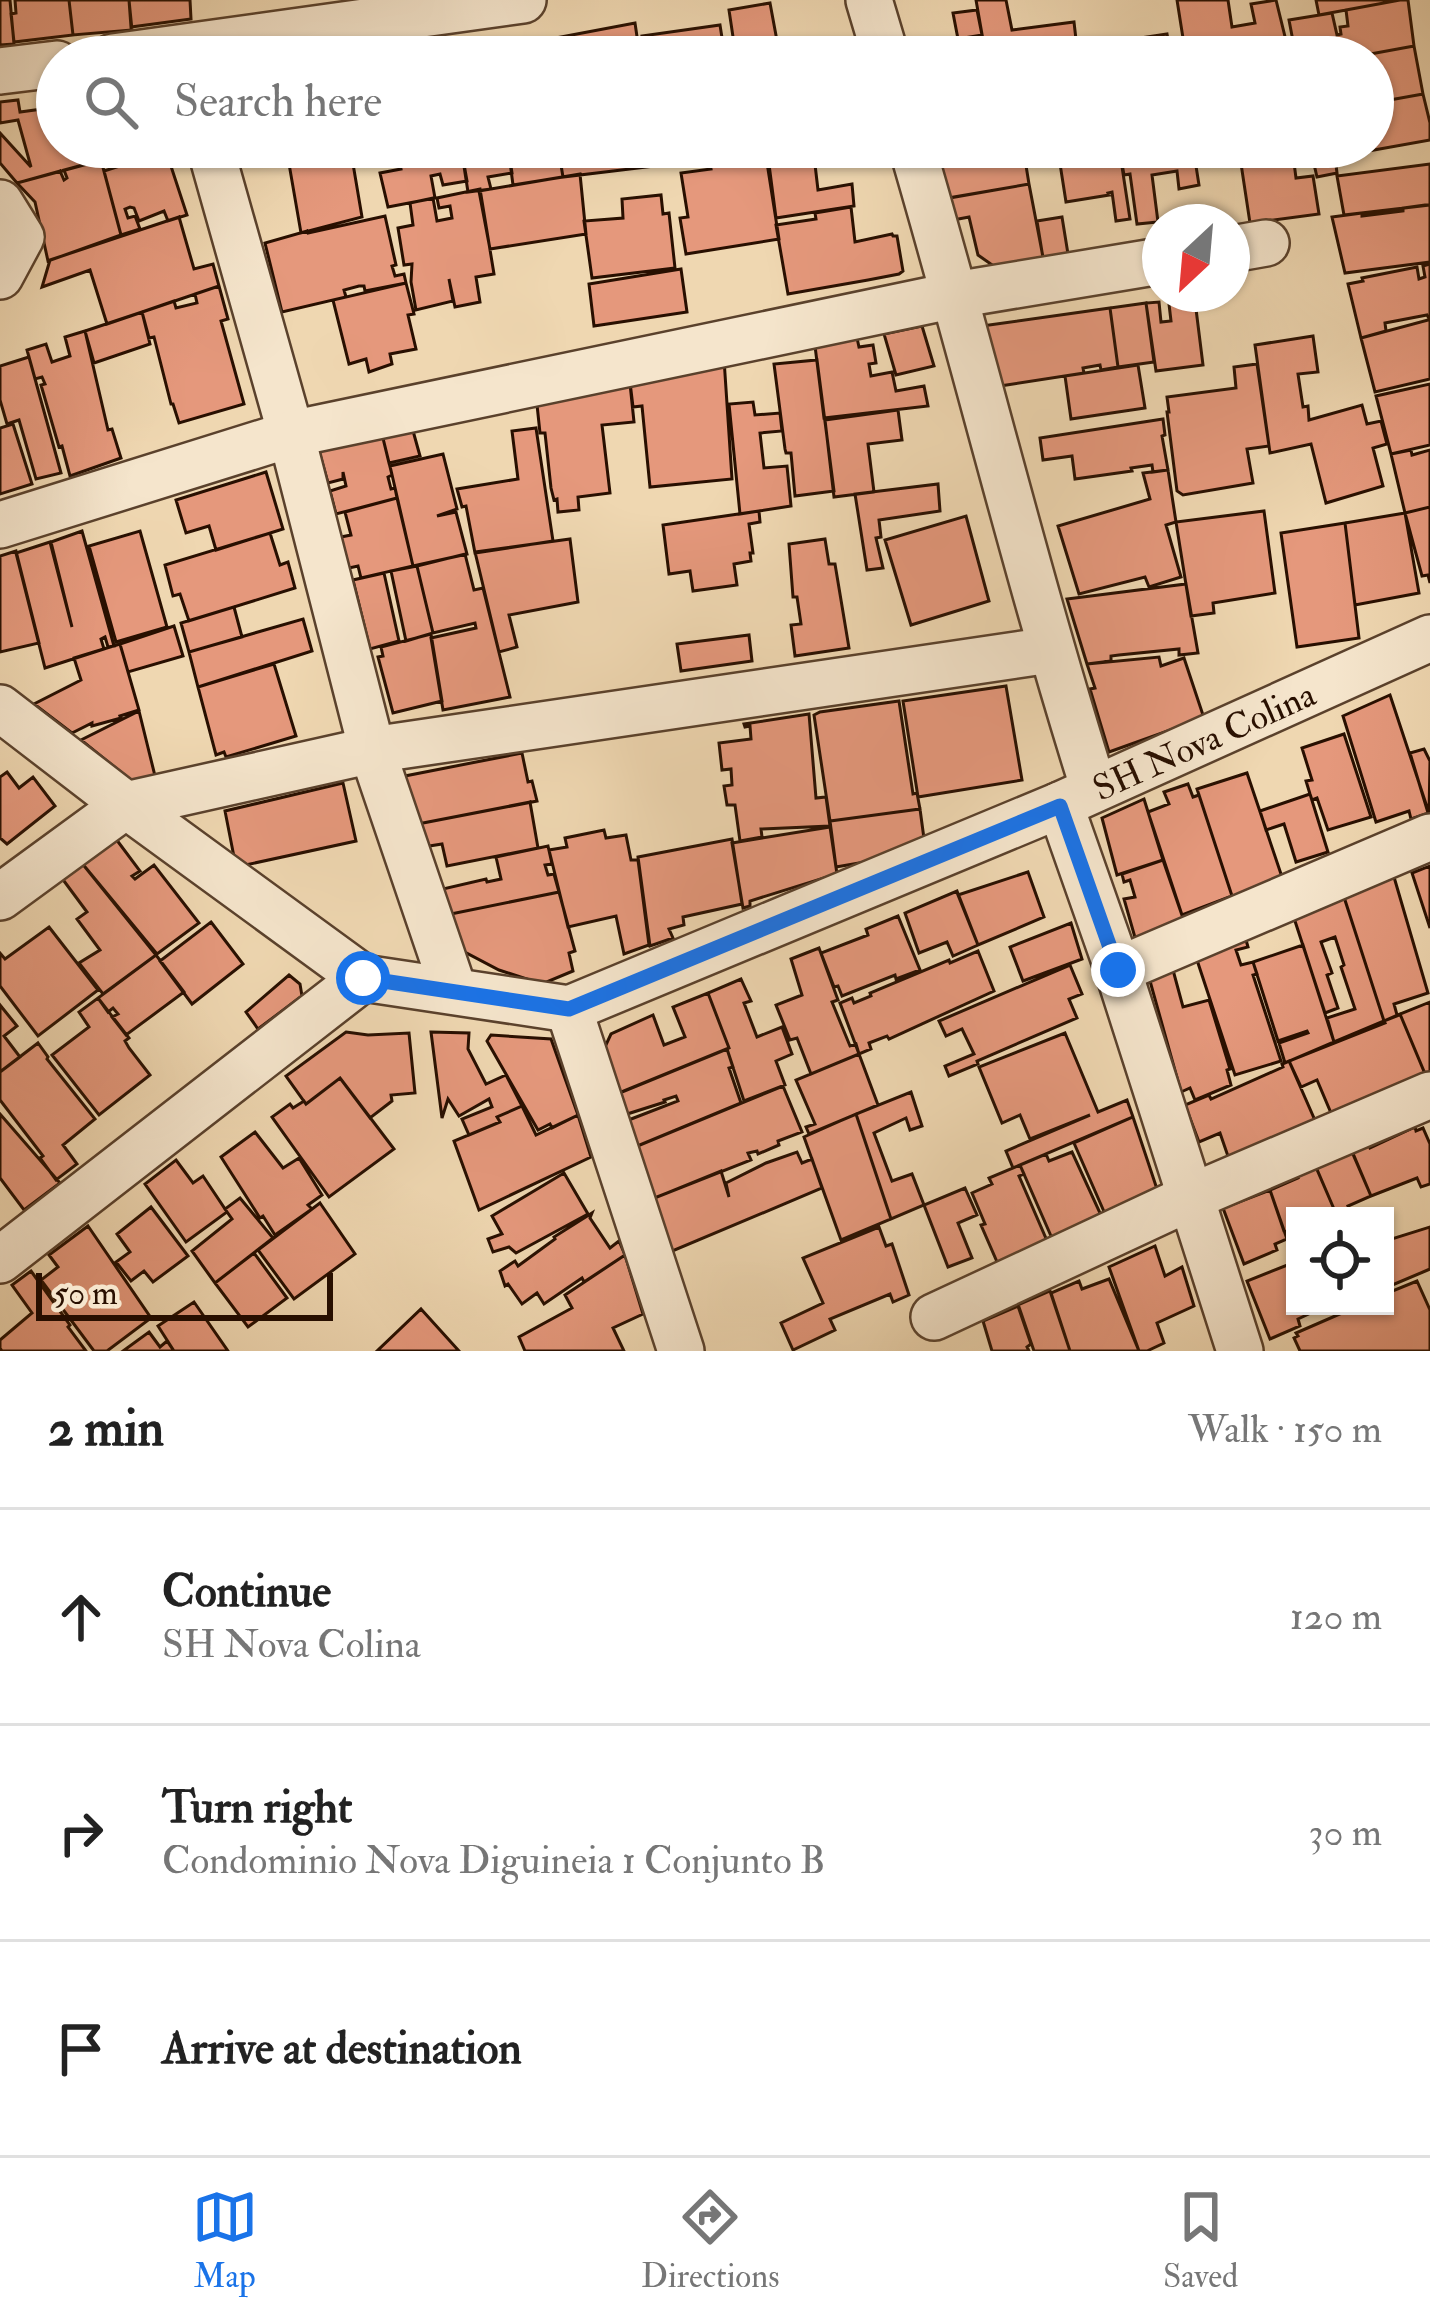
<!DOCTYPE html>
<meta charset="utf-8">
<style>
:root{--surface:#fff;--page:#f2f2f2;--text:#222;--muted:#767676;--line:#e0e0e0;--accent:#1a73e8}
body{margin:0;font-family:"IM FELL Double Pica",serif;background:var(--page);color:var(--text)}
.controls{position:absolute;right:36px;bottom:36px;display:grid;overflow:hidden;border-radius:0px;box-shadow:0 3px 9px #0004}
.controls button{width:108px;height:108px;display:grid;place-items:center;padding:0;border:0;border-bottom:3px solid var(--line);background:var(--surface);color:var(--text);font:60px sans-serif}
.compass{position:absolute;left:1142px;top:204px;width:108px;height:108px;border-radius:50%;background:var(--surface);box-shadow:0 3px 9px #0004;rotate:206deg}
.scale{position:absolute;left:36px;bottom:30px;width:297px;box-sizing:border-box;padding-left:12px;border:6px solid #280f00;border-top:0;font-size:33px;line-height:42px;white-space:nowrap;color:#280f00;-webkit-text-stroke:9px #f5e5cc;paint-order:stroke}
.stop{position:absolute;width:36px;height:36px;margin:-27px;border:9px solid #1a73e8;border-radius:50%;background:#fff}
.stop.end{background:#1a73e8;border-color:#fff;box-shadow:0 3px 12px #0008}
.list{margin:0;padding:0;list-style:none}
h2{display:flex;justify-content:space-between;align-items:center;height:156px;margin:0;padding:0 48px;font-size:51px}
h2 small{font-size:39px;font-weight:400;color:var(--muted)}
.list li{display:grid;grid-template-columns:78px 1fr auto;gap:36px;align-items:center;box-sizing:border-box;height:216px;padding:0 48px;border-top:3px solid var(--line)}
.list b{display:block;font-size:45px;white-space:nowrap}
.list p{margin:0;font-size:39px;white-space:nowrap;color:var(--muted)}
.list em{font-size:39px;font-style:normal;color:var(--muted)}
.icon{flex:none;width:66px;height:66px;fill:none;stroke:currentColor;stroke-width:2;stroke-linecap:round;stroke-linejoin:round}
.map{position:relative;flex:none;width:1430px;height:1351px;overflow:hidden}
.search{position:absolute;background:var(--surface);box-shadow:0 3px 9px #0004;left:36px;right:36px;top:36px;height:132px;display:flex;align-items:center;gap:30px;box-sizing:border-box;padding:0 42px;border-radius:66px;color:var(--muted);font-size:45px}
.sheet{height:804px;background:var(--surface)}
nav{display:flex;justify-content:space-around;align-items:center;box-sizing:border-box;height:168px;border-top:3px solid var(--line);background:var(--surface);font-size:33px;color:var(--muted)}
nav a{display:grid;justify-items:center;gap:6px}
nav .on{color:var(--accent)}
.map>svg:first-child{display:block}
</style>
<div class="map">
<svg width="1430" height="1351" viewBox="0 0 1430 1351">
<rect width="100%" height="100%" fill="#efd7b1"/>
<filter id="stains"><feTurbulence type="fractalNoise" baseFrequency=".00167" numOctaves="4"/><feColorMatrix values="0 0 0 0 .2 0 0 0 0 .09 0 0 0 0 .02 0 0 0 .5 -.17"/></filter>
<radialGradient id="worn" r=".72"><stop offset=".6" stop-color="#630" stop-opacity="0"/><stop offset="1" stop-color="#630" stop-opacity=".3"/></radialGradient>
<path fill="#e5987c" stroke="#280f00" stroke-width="3" d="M0,0H10L14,44L0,45Z
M15,0H69L73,35L14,42L11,14L16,13Z
M69,0H129L132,30L73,35Z
M129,0H190L191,19L131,27Z
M976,0H1006L1012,30L1074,22L1078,57H986Z
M1177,0H1228L1232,27L1255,23L1251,4L1276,0L1290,57H1235L1234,53L1222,57H1186Z
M1316,0H1400L1319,15Z
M1400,0H1408L1414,46L1354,57H1296L1289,20L1332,13L1337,35L1341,34L1340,27L1348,26L1346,10Z
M770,3L780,57H736L729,10Z
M977,10L982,35L958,39L953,13Z
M635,23L640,57H543L540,41Z
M720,25L725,57H646L642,36Z
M1167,34L1171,57H1130L1127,40Z
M540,39L543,57H495L494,48Z
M983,40L986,57H899L898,54Z
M1414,46L1423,94L1373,103V57H1354Z
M1423,94L1430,123V140L1335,157L1337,173L1317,177L1310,147H1373V103Z
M18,100L20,112L57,107V147H97L100,156L96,157L95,162L17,183L0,163V133L31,167L18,120L0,123V102Z
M97,147H154L102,163Z
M238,147H336L241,156Z
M397,147H461L467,181L443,185L440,174L431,176L435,198L388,207L380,173L401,169Z
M461,147H508L512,173L488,177L491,189L468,192Z
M508,147H558L563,177L513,185Z
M558,147H652L655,166L563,177Z
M652,147H706L707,158L655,166Z
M781,147H847L848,151L814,156L818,190L852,184L854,206L776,218L767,149Z
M934,147H1023L1029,184L948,198Z
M1078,147H1119L1130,219L1116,221L1112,192L1108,193L1109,195L1066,202L1058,151Z
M1119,147H1193L1199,185L1179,189L1177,171L1152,175L1158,222L1137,224L1130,174L1124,175Z
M1215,147H1292L1296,178L1313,176L1319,214L1250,223L1240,157L1218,161Z
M765,150L779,239L686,254L680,218L688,217L681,173L711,169L709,158Z
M166,151L187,215L168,221L164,211L139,221L134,208L130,207L125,209L128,218L135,216L140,229L121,235L104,171Z
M351,152L362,217L301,233L288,158L313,153L314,158Z
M101,160L121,235L48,261L35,202L17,183L60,171L64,180L67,178L64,170Z
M1430,164V205L1344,215L1337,176Z
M580,174L586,234L490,249L479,191Z
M1029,184L1043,257L995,267L978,255L969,217L948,221L944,199Z
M480,189L494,274L476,277L480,302L455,307L449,279L453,301L416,310L411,282L412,264L404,265L398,228L413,225L410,203L433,198L437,221L452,218L450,206L439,208L437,198Z
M661,195L663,214L669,213L675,268L592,278L584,221L623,218L622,199Z
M1425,205H1430V262L1345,273L1332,217L1362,213V216L1403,211V208Z
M851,207L855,242L892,234L893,236H897L903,271L899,274L868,280L788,294L776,225L816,219L815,213Z
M385,216L396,265L392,266L395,276L404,274L406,283L365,291L364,286H359L344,290L346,297L282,312L265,243L307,231L308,233Z
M179,217L194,269L213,264L219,286L107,324L90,270L42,287L50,260Z
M1062,217L1068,254L1043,258L1037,221Z
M1430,264V320L1427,315L1385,323L1386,331L1361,338L1348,284L1363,281L1362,278L1417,267L1419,279L1425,277L1423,266Z
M681,269L687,312L594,326L589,284Z
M406,283L414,314L408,315L416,349L390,354L392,364L369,372L366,359L349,364L333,300Z
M219,286L228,319L221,321L244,404L179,423L173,404H171L154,337L149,338L142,312L174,301L176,308L197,303L195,294Z
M1195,301L1203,365L1156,371L1146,303L1159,302L1161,322L1171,321L1169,304Z
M1146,303L1154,362L1118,367L1110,308Z
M1110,308L1118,367L1101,370L1100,365L1083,368L1084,373L1000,386L982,326Z
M142,312L150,344L94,363L85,331Z
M1428,320H1430V379L1375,392L1361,338Z
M922,326L934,366L896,375L884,334Z
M85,331L108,430L112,429L121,458L70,476L62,446L59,447L41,385L45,384L42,377L35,379L27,350L46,344L52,362L70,356L65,337Z
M1313,336L1318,372L1298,374L1303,407L1308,406L1309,420L1362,405L1367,424L1381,421L1387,444L1373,448L1383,486L1326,503L1311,444L1270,453L1255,345Z
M857,338L859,347L873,345L876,363L869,364L871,376L892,372L896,391L924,386L928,406L824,418L815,346Z
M29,357L61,473L36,479L19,420L7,424L0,400V366Z
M724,359L732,479L650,487L642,406L633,407L629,374Z
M817,360L834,491L795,496L791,453H786L785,449L774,364Z
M1257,364L1269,446L1247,449L1253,483L1183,495L1177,491L1167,412H1169L1167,397L1236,388L1234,367Z
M1138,365L1145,408L1071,419L1065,376Z
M629,374L634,422L602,425L610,493L578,497L579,510L558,512L557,499L554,500L551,488L545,433H540L535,386Z
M1430,384V445L1391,454L1376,396Z
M753,402L755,415L780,413L782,431L760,433L764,468L787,466L791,506L740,514L729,404Z
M898,410L902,440L868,444L874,492L834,497L825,420Z
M1163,419L1165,435L1162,436L1168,470L1153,472L1152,465L1131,468L1132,471L1075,479L1072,456L1043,460L1040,438Z
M410,420L420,456L389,463L381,430Z
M13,424L32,484L0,494V428Z
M536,428L553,541L475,553L466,506L462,507L457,489L518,479L512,431Z
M381,430L392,475L388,477L391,489L395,488L397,498L336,514L330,491L346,486L343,472V479L328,483L319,451Z
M1411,450L1412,455L1430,450V507L1405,513L1391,454Z
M443,454L457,509L437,516L456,512L467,554L413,566L390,466Z
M1168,470L1176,522L1166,525L1181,577L1149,587L1145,577L1079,594L1058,526L1150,499L1143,473Z
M266,472L283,529L216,550L209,526L186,533L176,500Z
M938,484L940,511L879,520L881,537L876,538L883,568L867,570L855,494Z
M397,498L413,566L361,578L358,566L349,568L341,537L351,535L345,512Z
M1430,507V583L1428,575L1422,576L1405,513Z
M759,511L760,522L749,524L753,553H750L751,561L734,564L737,585L693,591L690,571L669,574L663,525Z
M1264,511L1275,593L1213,603L1214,613L1191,616L1176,522Z
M1405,513L1419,593L1355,605L1345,523Z
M966,516L989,601L911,625L885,540Z
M1345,523L1359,638L1297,647L1281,533Z
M82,531L114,646L108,647L105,637L101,639L104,649L45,668L16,553L50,542L72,627L51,542Z
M140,531L167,627L116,642L89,546Z
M270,533L280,565L288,562L295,588L189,621L180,594L173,596L165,565Z
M570,539L578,602L509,615L517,647L499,652L475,552Z
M825,539L829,564H835L849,648L795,656L791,625L801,624L797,597H793L789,544Z
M16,551L39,643L0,652V556Z
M465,554L474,590L483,588L510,697L443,710L431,638L476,628L475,623L433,633L417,566Z
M417,566L433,633L406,641L391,571Z
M384,573L399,641L370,649L353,580Z
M1186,584L1198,653L1179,655V649L1119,655L1111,656V661L1087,664L1067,599Z
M234,607L242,637L189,652L181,623Z
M303,619L312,651L198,687L189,652Z
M174,626L183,656L128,672L120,644Z
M431,634L442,701L393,713L378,657L383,656L381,647Z
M749,635L752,661L681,671L677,644Z
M120,644L139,710L120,716L121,718L92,726V723L72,733L34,704L81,680L74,658Z
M1159,657L1161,666L1184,658L1204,718L1109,752L1090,689L1095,688L1087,664Z
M274,664L296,736L226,757L224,752L216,755L198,687Z
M1006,686L1022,780L918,797L903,701Z
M1390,695L1429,813L1411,819L1409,811L1376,822L1343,716Z
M899,701L913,794L917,793L920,809L830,821L814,715L820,712Z
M139,711L155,776L133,782L81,740Z
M809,714L816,798L826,797L830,826L761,829L762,837L740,841L735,805H727L724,786L732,785L731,769L722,770L719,743L751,739L750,726L745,727L744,724Z
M1344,734L1371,817L1328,830L1317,798L1312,800L1310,794L1306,781L1312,780L1302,748Z
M1424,749L1430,761L1429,816L1410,753Z
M522,753L528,782L532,781L537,801L418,824L405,776Z
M7,772L19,788L33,777L55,806L7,844L0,838V777Z
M1247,773L1283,880L1234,902L1197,789Z
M343,783L356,841L236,867L225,811Z
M1188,784L1193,797L1199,795L1232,896L1182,915L1148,812L1169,804L1164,792Z
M1310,794L1328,852L1296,862L1284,824L1266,830L1260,811Z
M1144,799L1163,860L1117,875L1102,818Z
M530,802L538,848L447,866L442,844L423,847L418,824Z
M920,809L925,846L882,859L836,867L830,821Z
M830,827L837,874L750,901V906L743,908L732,843Z
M604,830L606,838L626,835L631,860H638L649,945L624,954L616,916L568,927L549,850L567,847L565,838Z
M116,839L140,871L132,876L135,879L154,865L199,923L157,954L81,862Z
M732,839L742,904L683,917L684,925L669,929L673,938L650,946L638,857Z
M548,846L552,864L545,865L548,875L554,874L559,892L441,916L434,891L486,879L487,882L501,879L496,857Z
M1163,860L1185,924L1136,941L1124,899L1135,897L1130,880L1124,882L1122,874Z
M81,862L156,955L103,994L79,963L100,950L77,919L87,912L61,877Z
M1430,866V928L1412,873Z
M1028,872L1044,917L978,945L958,895Z
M1394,877L1428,993L1394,1004L1397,1015H1399L1384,1021L1344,897Z
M957,891L978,945L953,956L947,942L919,953L905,913Z
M559,892L575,951L569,953L573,971L542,984L499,970L461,950L441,916Z
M1344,897L1384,1021L1334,1042L1327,1018L1355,1009L1341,967L1344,965L1335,937L1321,942L1332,973L1327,975L1338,1008L1325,1013L1294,918Z
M898,916L920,970L896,979L895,975L842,996L838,986L834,987L821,953L868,935L866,929Z
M211,922L243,964L192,1004L160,961Z
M1071,923L1082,959L1023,981L1010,947Z
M49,927L98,990L38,1036L0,986V953L5,959Z
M1246,940L1248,947L1236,950L1241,965L1253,962L1257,974L1253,975L1281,1061L1235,1075L1197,960Z
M1303,945L1334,1042L1285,1063L1279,1043L1308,1033L1307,1031L1278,1041L1253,962Z
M819,948L838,1000L832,1002L850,1046L856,1044L859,1054L811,1074L797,1038L790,1040L776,1005L802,995L791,959Z
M978,951L994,991L889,1039L887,1036L869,1043L871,1049L859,1054L840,1003L852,998L854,1003L871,996L870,993L949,960L950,963Z
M156,955L184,992L126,1035L112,1017L118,1014L113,1008L108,1012L98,998Z
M1070,965L1082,994L1069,999L1077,1018L977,1061L978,1064L949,1076L945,1066L974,1054L962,1029L946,1036L939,1021Z
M1173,970L1183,1007L1209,1000L1230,1069L1227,1070L1231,1085L1195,1100L1190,1088L1181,1092L1150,981Z
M289,975L300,984L302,996L258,1029L246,1012Z
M741,979L751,1001L744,1003L757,1037L782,1027L792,1054L776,1061L785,1085L744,1101L727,1049L729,1048L708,993Z
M708,993L729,1048L619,1093L604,1049L611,1034L653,1015L664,1045L685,1037L673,1007Z
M98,998L129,1038L125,1041L129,1048L150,1075L99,1115L52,1055L89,1027L79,1012Z
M1430,1002V1080L1428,1081L1400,1014Z
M0,1005L17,1026L4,1036L20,1057L0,1072Z
M1400,1014L1428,1081L1334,1120L1317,1080L1301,1087L1289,1061L1385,1023L1384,1021Z
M346,1032L368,1035L409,1033L415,1093L391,1095L392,1101L370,1118L340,1078L306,1104L286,1076Z
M431,1032L469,1033L468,1049L486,1084L506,1075L522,1106L497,1117L500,1122L469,1135L462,1119L492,1107L489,1099L459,1116L448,1099L442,1118Z
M1065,1033L1098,1112L1127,1100L1133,1117L1013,1168L1006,1151L1090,1115L1030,1139L1020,1115L1002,1123L979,1067Z
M491,1035L551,1039L578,1115L552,1128L550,1124L538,1130L487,1041Z
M38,1043L48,1057L47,1059L95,1119L63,1145L77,1164L56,1180L40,1158L43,1156L0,1100V1072Z
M727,1049L733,1067L729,1068L741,1103L635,1147L626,1121L678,1101L676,1096L664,1100L665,1102L624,1115L617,1094Z
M859,1054L878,1105L809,1134L806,1127L815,1124L796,1080Z
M1289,1061L1317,1125L1230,1162L1220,1133L1199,1142L1185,1105L1209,1095L1211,1099L1283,1067L1282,1064Z
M340,1078L394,1149L329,1197L272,1117L290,1104L293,1108L304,1101L306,1104Z
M783,1086L802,1132L778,1141L779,1145L758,1154L757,1151L748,1153L751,1160L652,1199L635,1147Z
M911,1092L922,1126L910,1130L906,1118L874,1133L892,1181L912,1174L924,1205L891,1219L856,1114Z
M522,1106L536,1135L578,1115L591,1157L479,1210L454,1141L500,1122L497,1117Z
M0,1114L60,1183L24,1210L0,1178Z
M856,1114L891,1219L841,1240L804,1137Z
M1133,1117L1159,1195L1109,1223L1074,1143Z
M1415,1127L1416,1131L1423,1128L1430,1144V1184L1421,1187L1417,1178L1371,1196L1352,1151L1369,1145L1370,1148Z
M255,1132L283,1168L299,1158L322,1195L308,1205L312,1209L275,1235L263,1216L260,1218L221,1157Z
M797,1152L802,1163L812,1159L822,1188L670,1252L652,1199L721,1171L729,1197L726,1183L766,1163Z
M1072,1152L1106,1226L1058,1252L1020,1165L1046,1154L1049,1161Z
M1352,1152L1371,1196L1348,1206L1353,1216H1337L1316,1167Z
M176,1160L193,1183L203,1176L227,1212L186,1242L145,1184Z
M1020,1165L1024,1174L1019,1176L1051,1250L1001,1271L981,1225L985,1224L972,1193L992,1184L989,1178Z
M1315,1165L1337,1216H1295V1239L1293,1234L1284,1231L1270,1190L1298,1178L1296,1173Z
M564,1173L588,1214L516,1253L509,1247L493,1252L488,1239L502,1234L492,1216Z
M965,1188L977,1215L958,1223L972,1258L948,1267L924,1205Z
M1270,1190L1287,1239L1275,1244L1277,1250L1244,1264L1223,1208Z
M240,1198L273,1238L215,1283L192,1251L232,1219L225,1209Z
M320,1203L355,1254L294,1299L258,1250Z
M151,1207L188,1256L153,1282L144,1271L131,1281L116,1262L130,1252L117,1234Z
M592,1213L590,1218L610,1248L619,1241L625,1255L584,1282L582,1278L544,1304L537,1293L522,1304L508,1284L505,1286L500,1271L515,1261L518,1266L555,1239L554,1237Z
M88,1226L151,1318L107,1351H94L41,1280L58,1267L49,1255Z
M879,1227L886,1246L892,1244L909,1295L893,1302L890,1294L830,1319L835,1330L793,1350L781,1323L823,1303L803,1258Z
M1430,1227V1269L1390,1286L1387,1279L1385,1280V1241Z
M1155,1246L1165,1276L1182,1267L1194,1306L1157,1323L1164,1343L1147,1351H1139L1109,1267Z
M254,1253L287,1298L248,1327L215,1283Z
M625,1255L643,1314L613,1328L624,1351H525L519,1337L572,1308L565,1295Z
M1295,1262V1306H1326L1298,1319L1300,1326L1270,1339L1247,1281Z
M31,1271L70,1325L68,1327L86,1351H2L0,1348V1340L32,1313L12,1285Z
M1109,1279L1139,1351H1070L1051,1293L1079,1281L1082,1289Z
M1417,1281L1430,1310V1351H1300L1294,1338L1298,1336L1296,1333L1358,1306H1385V1294Z
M1050,1291L1070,1351H1034L1019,1307L1018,1305Z
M194,1302L228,1351H174L158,1326Z
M1018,1306L1031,1344L1027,1347L1029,1351H992L983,1321Z
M421,1309L459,1351H377Z
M149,1332L160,1347L167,1341L174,1351H123Z"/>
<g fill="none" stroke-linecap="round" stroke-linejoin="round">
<g stroke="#5a412c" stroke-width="50">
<g id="street">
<path d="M869,0L886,57"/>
<path d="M113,57L523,0"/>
<path d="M0,71L57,64"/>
<path d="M210,147L291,434L372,750L454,991"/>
<path d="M912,147C975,361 1027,577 1094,789"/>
<path d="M0,203L21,237L0,276"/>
<path d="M1232,249L1266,243"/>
<path d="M0,525L291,434L955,295L1160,261"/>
<path id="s1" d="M0,708L126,805L363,978L569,1009L1060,805L1430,638"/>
<path d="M1060,805L1118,970L1240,1351"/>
<path d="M0,897L126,805L372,750L1050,650"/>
<path d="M1118,970L1430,837"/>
<path d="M569,1009L681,1351"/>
<path d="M0,1260L363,978"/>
<path d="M934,1317L1189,1198L1430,1095"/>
</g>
</g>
<use href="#street" stroke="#f5e5cc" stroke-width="45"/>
</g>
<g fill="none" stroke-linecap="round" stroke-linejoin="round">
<path stroke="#1a73e8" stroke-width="15" d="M363,978L569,1009L1060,806L1118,970"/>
</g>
<g text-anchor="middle" stroke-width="10" stroke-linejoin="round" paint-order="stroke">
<g font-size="36" fill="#280f00" stroke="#f5e5cc">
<text dy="13" stroke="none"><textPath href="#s1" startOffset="1350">SH Nova Colina</textPath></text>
</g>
</g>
<rect width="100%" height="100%" filter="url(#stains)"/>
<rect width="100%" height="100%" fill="url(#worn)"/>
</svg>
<div class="controls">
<button><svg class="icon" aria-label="locate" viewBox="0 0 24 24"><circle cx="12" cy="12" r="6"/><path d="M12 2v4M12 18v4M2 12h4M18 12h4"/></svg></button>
</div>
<svg class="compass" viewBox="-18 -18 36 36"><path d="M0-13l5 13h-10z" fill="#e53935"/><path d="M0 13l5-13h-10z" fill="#767676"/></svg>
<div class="scale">50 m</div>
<div class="stop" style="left:363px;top:978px"></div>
<div class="stop end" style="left:1118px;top:970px"></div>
<div class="search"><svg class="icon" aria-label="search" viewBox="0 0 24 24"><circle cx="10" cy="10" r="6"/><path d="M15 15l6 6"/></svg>Search here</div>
</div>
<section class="sheet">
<h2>2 min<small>Walk · 150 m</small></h2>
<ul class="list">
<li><svg class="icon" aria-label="ahead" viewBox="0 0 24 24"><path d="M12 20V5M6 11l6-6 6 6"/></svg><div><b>Continue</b><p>SH Nova Colina</p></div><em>120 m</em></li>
<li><svg class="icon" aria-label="right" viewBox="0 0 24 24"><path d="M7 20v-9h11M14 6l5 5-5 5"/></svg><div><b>Turn right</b><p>Condominio Nova Diguineia 1 Conjunto B</p></div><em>30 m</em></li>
<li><svg class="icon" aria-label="arrive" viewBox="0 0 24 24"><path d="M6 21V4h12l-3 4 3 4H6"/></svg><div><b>Arrive at destination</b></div></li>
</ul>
</section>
<nav>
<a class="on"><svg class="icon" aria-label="map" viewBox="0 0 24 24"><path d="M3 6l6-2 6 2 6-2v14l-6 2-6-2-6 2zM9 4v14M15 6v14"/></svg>Map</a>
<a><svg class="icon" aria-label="directions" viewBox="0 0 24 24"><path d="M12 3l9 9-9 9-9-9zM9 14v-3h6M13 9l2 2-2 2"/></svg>Directions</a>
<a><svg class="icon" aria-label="saved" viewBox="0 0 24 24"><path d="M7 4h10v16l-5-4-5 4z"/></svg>Saved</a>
</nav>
